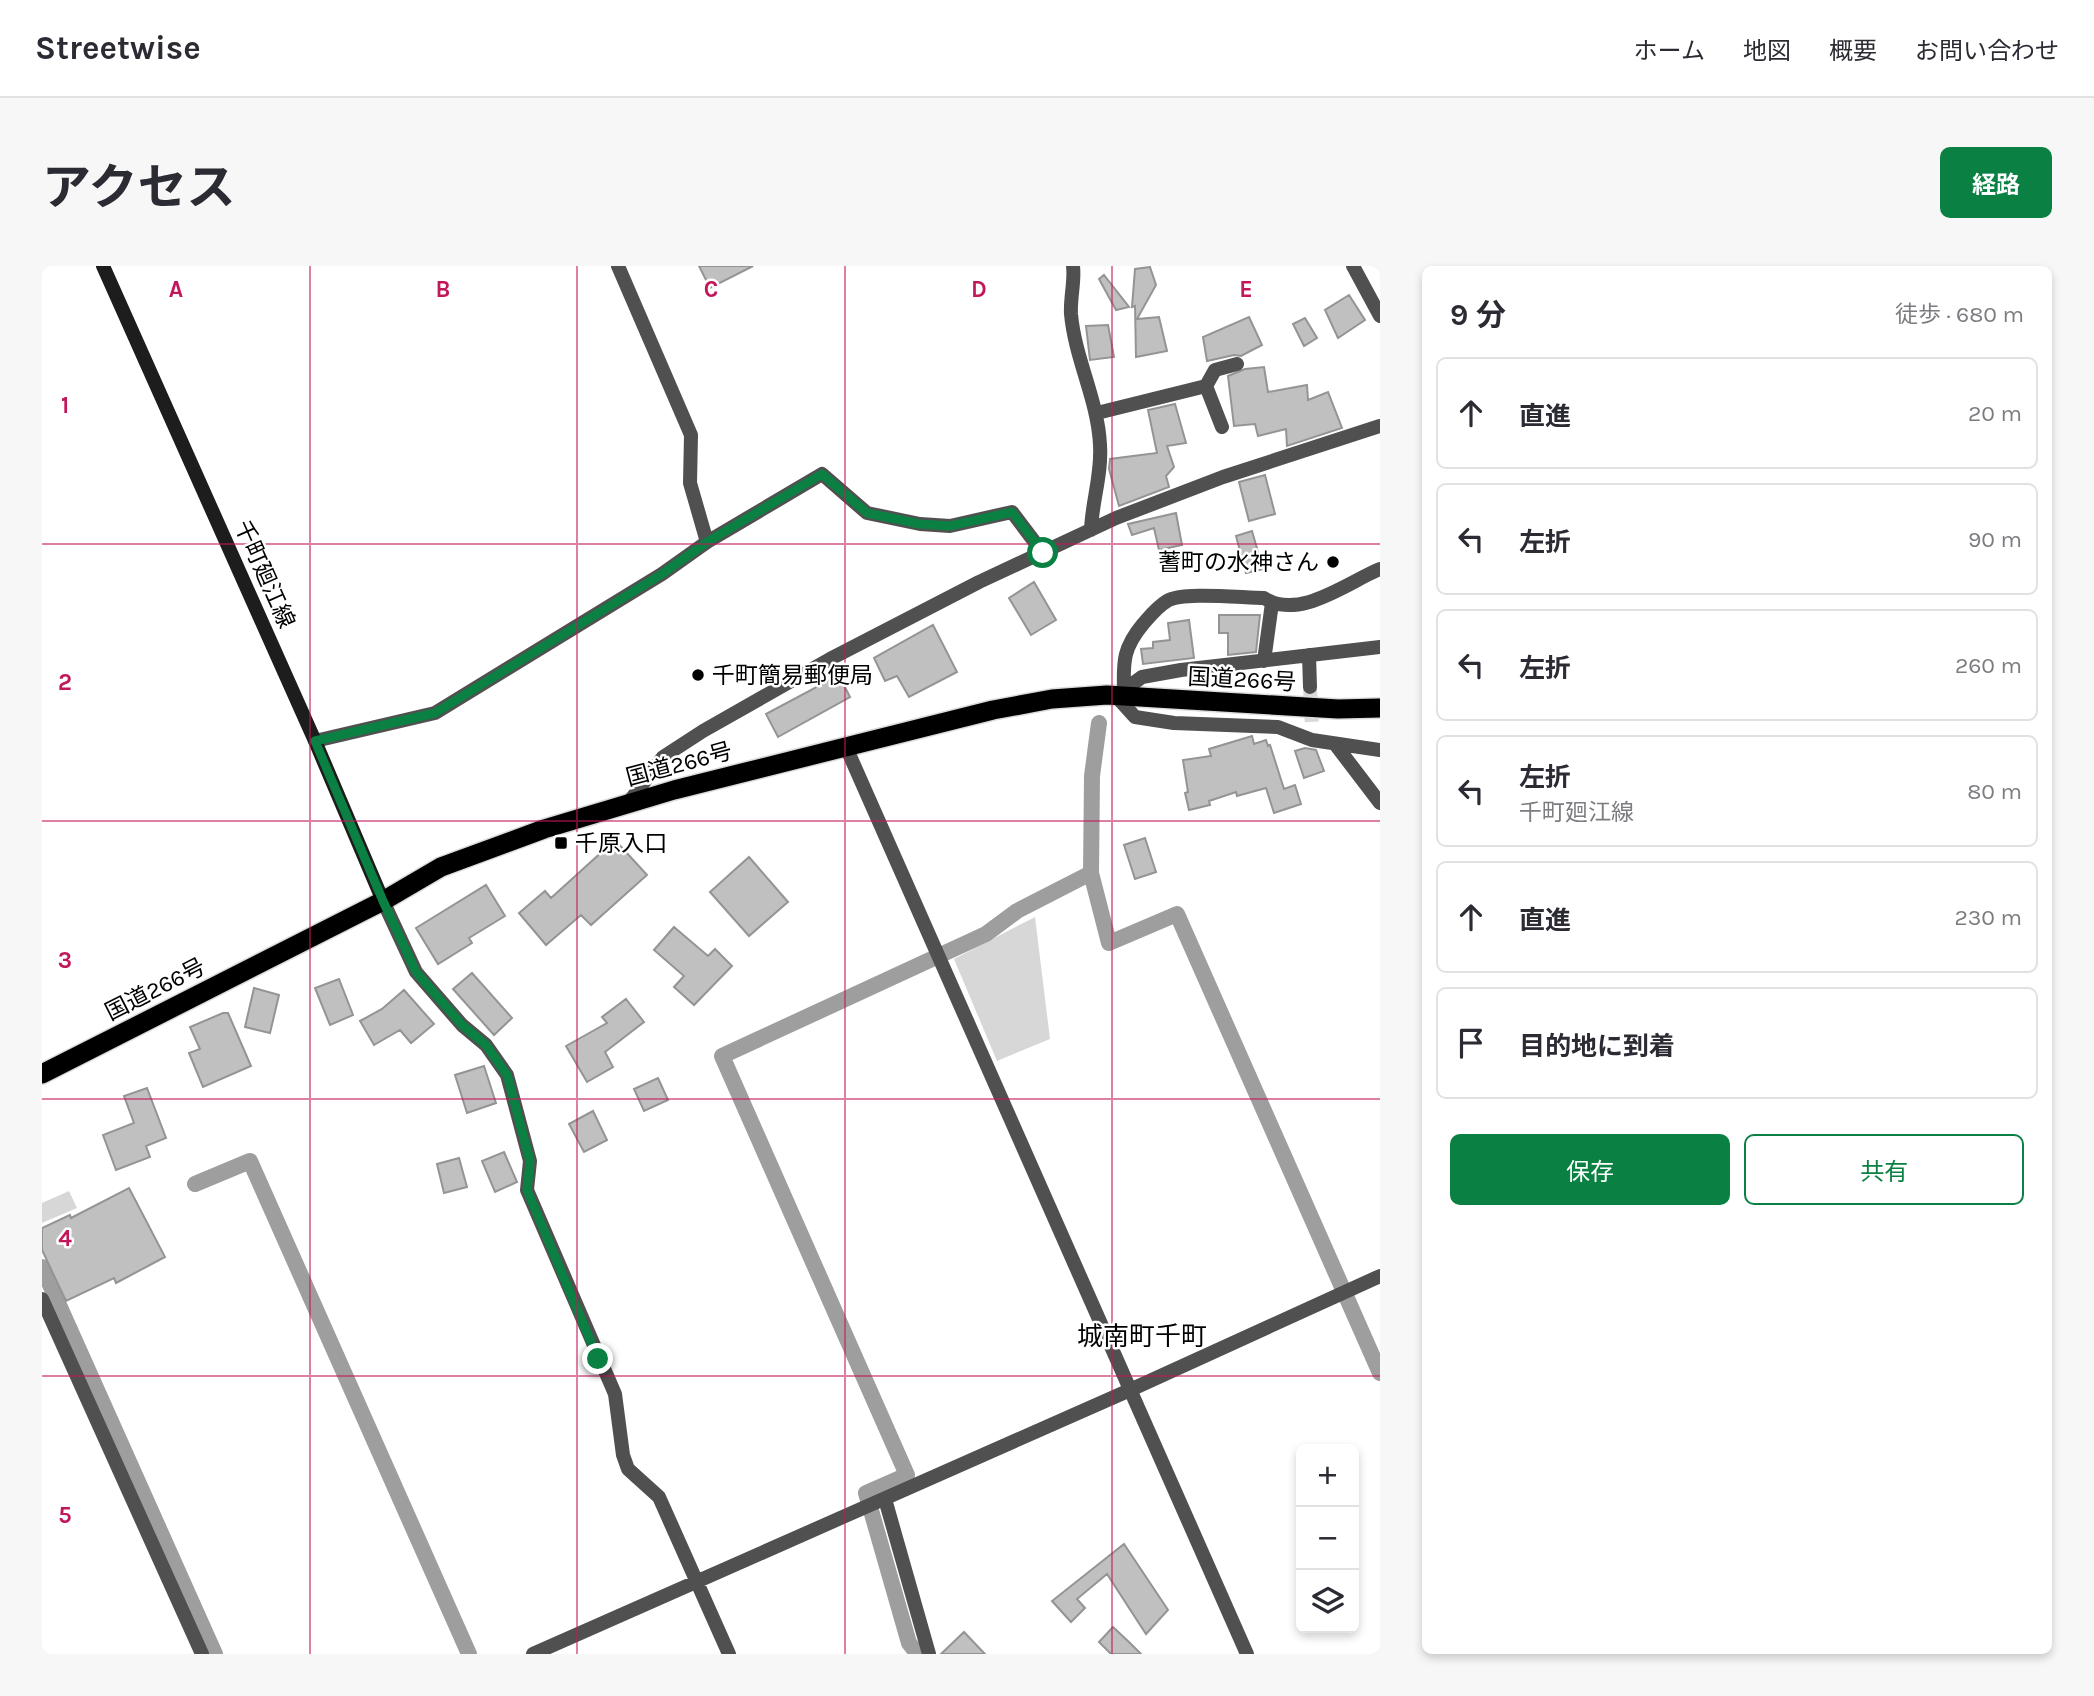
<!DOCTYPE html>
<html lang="ja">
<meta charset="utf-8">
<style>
:root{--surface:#fff;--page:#f7f7f7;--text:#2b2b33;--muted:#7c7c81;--line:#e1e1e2;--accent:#0b8043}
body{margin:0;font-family:Karla,"Noto Sans JP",sans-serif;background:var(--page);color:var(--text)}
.controls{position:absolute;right:21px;bottom:21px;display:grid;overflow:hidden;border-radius:10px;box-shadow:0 4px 10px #0003}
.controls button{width:63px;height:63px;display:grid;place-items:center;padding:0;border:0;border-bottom:2px solid var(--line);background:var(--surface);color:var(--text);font:35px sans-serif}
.stop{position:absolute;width:21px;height:21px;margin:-16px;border:5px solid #0b8043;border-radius:50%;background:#fff}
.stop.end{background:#0b8043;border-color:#fff;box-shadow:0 2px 7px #0008}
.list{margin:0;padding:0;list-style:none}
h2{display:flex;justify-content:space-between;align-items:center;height:91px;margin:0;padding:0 28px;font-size:30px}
h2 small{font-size:23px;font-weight:400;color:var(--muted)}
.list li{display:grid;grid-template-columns:46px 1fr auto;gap:21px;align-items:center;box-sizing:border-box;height:112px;margin:0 14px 14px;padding:0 14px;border:2px solid var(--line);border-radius:10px}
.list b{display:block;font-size:26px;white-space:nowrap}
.list p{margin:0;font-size:23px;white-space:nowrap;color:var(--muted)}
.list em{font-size:23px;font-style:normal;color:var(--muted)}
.actions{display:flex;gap:14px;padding:21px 28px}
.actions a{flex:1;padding:16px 0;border:2px solid var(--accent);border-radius:10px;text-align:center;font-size:24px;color:var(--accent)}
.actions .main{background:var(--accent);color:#fff}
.icon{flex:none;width:38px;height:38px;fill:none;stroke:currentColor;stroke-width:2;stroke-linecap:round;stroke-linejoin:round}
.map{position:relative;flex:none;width:1338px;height:1388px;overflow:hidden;border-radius:10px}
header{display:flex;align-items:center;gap:42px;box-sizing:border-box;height:98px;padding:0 35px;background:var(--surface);border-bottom:2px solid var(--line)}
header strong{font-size:33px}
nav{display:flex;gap:38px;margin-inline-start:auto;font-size:24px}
.intro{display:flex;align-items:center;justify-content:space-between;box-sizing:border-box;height:168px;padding:0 42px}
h1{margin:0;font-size:49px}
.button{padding:18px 32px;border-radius:10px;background:var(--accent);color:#fff;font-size:24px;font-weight:700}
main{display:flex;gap:42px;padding:0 42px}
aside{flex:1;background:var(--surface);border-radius:10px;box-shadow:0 4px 10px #0003}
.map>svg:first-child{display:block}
</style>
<header>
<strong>Streetwise</strong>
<nav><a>ホーム</a><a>地図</a><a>概要</a><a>お問い合わせ</a></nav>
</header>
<div class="intro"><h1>アクセス</h1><a class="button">経路</a></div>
<main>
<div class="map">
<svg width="1338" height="1388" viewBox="0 0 1338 1388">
<rect width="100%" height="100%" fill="#fff"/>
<path fill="#d7d7d7" d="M993,651L1008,773L955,795L912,693Z
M27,925L35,942L0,957V937Z"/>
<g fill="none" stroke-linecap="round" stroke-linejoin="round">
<path stroke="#9e9e9e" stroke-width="16" d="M1057,457L1050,510L1049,607L1067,677L1135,648L1338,1107
M153,918L208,895L427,1388
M0,1001L173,1388
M874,1386L867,1377L824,1227L865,1209L680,790L944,668L975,645L1049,607"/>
</g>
<path fill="#c0c0c0" stroke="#949494" stroke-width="2" d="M657,0H711L668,22Z
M1108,1L1114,19L1095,53L1117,51L1125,85L1094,91L1093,40L1090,41L1093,3Z
M1062,9L1087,41L1074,44L1057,13Z
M1307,29L1323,54L1296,72L1283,44Z
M1207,51L1220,79L1199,90L1192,89L1165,95L1161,71Z
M1263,52L1275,72L1262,80L1251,58Z
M1066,59L1072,91L1048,94L1044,60Z
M1222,101L1226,126L1265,119L1266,134L1286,126L1300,162L1245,180L1244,163L1216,170L1213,158L1192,160L1186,110L1203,103Z
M1133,138L1144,177L1125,180L1132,201L1124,210L1127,221L1077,240L1067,203L1068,193L1115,187L1106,144Z
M1223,209L1233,248L1207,255L1197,216Z
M1134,247L1140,279L1117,284L1112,262L1090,269L1086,258Z
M1210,265L1221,303L1204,307L1194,270Z
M992,316L1014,354L989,369L967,332Z
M1177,349H1218L1214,386L1186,389V367H1177Z
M1147,354L1152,392L1101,398L1099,383L1111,382V376L1128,374L1126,357Z
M891,359L915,406L867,431L855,410L843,415L832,392Z
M797,409L808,431L736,471L724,448Z
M1210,470L1212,478L1224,474L1226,480L1228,479L1242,523L1253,519L1259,538L1232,547L1224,522L1195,530L1194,526L1167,535L1168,539L1147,544L1143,527L1146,526L1141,494L1169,490L1167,483Z
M1263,482L1274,484L1282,505L1262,512L1253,485Z
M1103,572L1114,606L1093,613L1082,579Z
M573,574L605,609L549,659L539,649L504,679L477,647L503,625L509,632Z
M707,591L746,636L707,670L668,626Z
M444,619L463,650L427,672L430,677L396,698L374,662Z
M632,661L666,690L673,683L690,700L652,739L632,721L642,710L612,684Z
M430,707L470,752L452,769L411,723Z
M297,713L311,749L288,759L273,722Z
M212,722L237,729L228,767L203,761Z
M362,724L392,758L369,777L358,764L332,779L318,755L340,743Z
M584,733L602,756L563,786L571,801L545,816L524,780L565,757L560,751Z
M181,747H186L209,800L161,821L147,787L158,783L148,761Z
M442,800L454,837L425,847L413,809Z
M616,812L626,834L602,845L592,823Z
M105,822L124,872L104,880L108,891L74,904L61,869L92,857L82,830Z
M551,845L565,874L542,886L527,858Z
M462,886L475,916L453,926L440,895Z
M417,892L425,921L402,927L395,898Z
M87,922L123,991L74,1017L72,1012L24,1035L0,984V962L28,949L29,952Z
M1082,1278L1126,1344L1104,1368L1065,1308L1035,1333L1043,1342L1029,1356L1010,1335Z
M1071,1361L1088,1377L1099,1388H1069L1057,1376Z
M922,1366L943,1388H899Z"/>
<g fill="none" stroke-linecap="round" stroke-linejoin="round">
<path stroke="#d9d9d9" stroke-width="14" stroke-dasharray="14 7" stroke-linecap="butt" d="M1268,421L1270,461"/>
<g stroke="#dbdbdb" stroke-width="22">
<path id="trunk" d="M0,808L341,635L399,601L502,563L632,524L951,444L1010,433L1065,429L1296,443L1338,442"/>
</g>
<path stroke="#505050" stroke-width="14" d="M576,0L649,169L648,217L665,276
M1031,0C1033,15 1028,32 1029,48C1033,93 1056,134 1058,179C1060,209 1050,235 1049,264
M1311,0L1338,50
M1164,120L1173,104L1195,98
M1055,147L1164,120L1180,161
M1338,381L1139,404L1100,411L1074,430L1093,451L1132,457L1236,461L1270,474L1338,484
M1267,389L1268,421
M1222,395L1230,337
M1082,423C1081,394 1082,381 1101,358C1108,350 1115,341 1125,335C1140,325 1201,332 1222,332C1257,355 1306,316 1338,303
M273,475L393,447L620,308L665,276L780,208L825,247L878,258L908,260L970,246L1001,287
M1293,478L1338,537
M804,481L1205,1388
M587,536L621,491L661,465L788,393L937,316L1074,252L1181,211L1338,160
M341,635L374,706L420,759L444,779L465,809L488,895L485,924L573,1128L581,1189L586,1203L617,1231L687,1388
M843,1233L887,1388
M491,1388L1088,1124L1338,1010"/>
<path stroke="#505050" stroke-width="14" d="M0,1033L160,1388"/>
<path stroke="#1d1d1d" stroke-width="14" d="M61,0L273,475L341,635"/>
<use href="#trunk" stroke="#000" stroke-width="19"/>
</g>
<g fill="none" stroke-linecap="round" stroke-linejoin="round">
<path stroke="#0b8043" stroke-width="9" d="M556,1093L485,924L488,895L465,809L444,779L420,759L374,706L341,635L273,475L393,447L620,308L665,276L780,208L825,247L878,258L908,260L970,246L1001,287"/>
</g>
<path fill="none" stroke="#c2185b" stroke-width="2" stroke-opacity="0.55" d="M268,0V1388M535,0V1388M803,0V1388M1070,0V1388M0,278H1338M0,555H1338M0,833H1338M0,1110H1338"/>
<g fill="#000" stroke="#fff" stroke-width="2.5">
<circle cx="1291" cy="296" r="7"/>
<circle cx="656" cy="409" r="7"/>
<rect x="512" y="570" width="14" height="14" rx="3.5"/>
</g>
<g text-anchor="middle" stroke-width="5" stroke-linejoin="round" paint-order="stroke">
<g font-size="23" fill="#000" stroke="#fff" text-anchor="start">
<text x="1277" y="304" text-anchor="end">蓍町の水神さん</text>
<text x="670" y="417">千町簡易郵便局</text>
<text x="533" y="585">千原入口</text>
</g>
<g font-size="23" fill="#000" stroke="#fff">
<text transform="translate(223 308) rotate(66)" y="8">千町廻江線</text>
<text transform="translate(1200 413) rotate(3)" y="8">国道266号</text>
<text transform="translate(637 498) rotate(-15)" y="8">国道266号</text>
<text transform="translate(113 723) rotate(-27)" y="8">国道266号</text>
</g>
<g font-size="26" fill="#000" stroke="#fff">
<text x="1100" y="1079">城南町千町</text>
</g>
</g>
<g font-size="23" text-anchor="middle" font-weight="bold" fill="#c2185b" stroke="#fff" stroke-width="5" stroke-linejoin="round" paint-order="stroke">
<text x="134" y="31">A</text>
<text x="401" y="31">B</text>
<text x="669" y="31">C</text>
<text x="937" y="31">D</text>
<text x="1204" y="31">E</text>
<text x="23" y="147">1</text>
<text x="23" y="424">2</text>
<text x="23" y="702">3</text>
<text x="23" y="980">4</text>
<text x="23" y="1257">5</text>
</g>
</svg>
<div class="controls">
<button>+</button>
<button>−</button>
<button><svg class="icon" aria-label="layers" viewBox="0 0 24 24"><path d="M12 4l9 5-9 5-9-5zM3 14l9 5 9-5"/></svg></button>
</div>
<div class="stop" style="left:1001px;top:287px"></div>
<div class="stop end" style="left:556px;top:1093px"></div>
</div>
<aside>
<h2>9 分<small>徒歩 · 680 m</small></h2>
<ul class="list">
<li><svg class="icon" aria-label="ahead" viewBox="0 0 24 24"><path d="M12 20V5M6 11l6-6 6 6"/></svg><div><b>直進</b></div><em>20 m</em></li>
<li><svg class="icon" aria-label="left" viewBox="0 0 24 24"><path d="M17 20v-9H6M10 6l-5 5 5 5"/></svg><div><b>左折</b></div><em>90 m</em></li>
<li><svg class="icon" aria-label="left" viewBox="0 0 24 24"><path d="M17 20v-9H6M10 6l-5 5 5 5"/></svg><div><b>左折</b></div><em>260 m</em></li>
<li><svg class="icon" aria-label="left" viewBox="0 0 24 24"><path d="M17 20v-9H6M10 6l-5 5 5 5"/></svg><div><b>左折</b><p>千町廻江線</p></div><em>80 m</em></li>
<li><svg class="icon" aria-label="ahead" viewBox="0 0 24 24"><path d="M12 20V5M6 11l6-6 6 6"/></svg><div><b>直進</b></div><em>230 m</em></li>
<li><svg class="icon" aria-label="arrive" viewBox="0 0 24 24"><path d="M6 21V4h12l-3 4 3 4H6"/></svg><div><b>目的地に到着</b></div></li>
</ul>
<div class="actions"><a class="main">保存</a><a>共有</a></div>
</aside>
</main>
